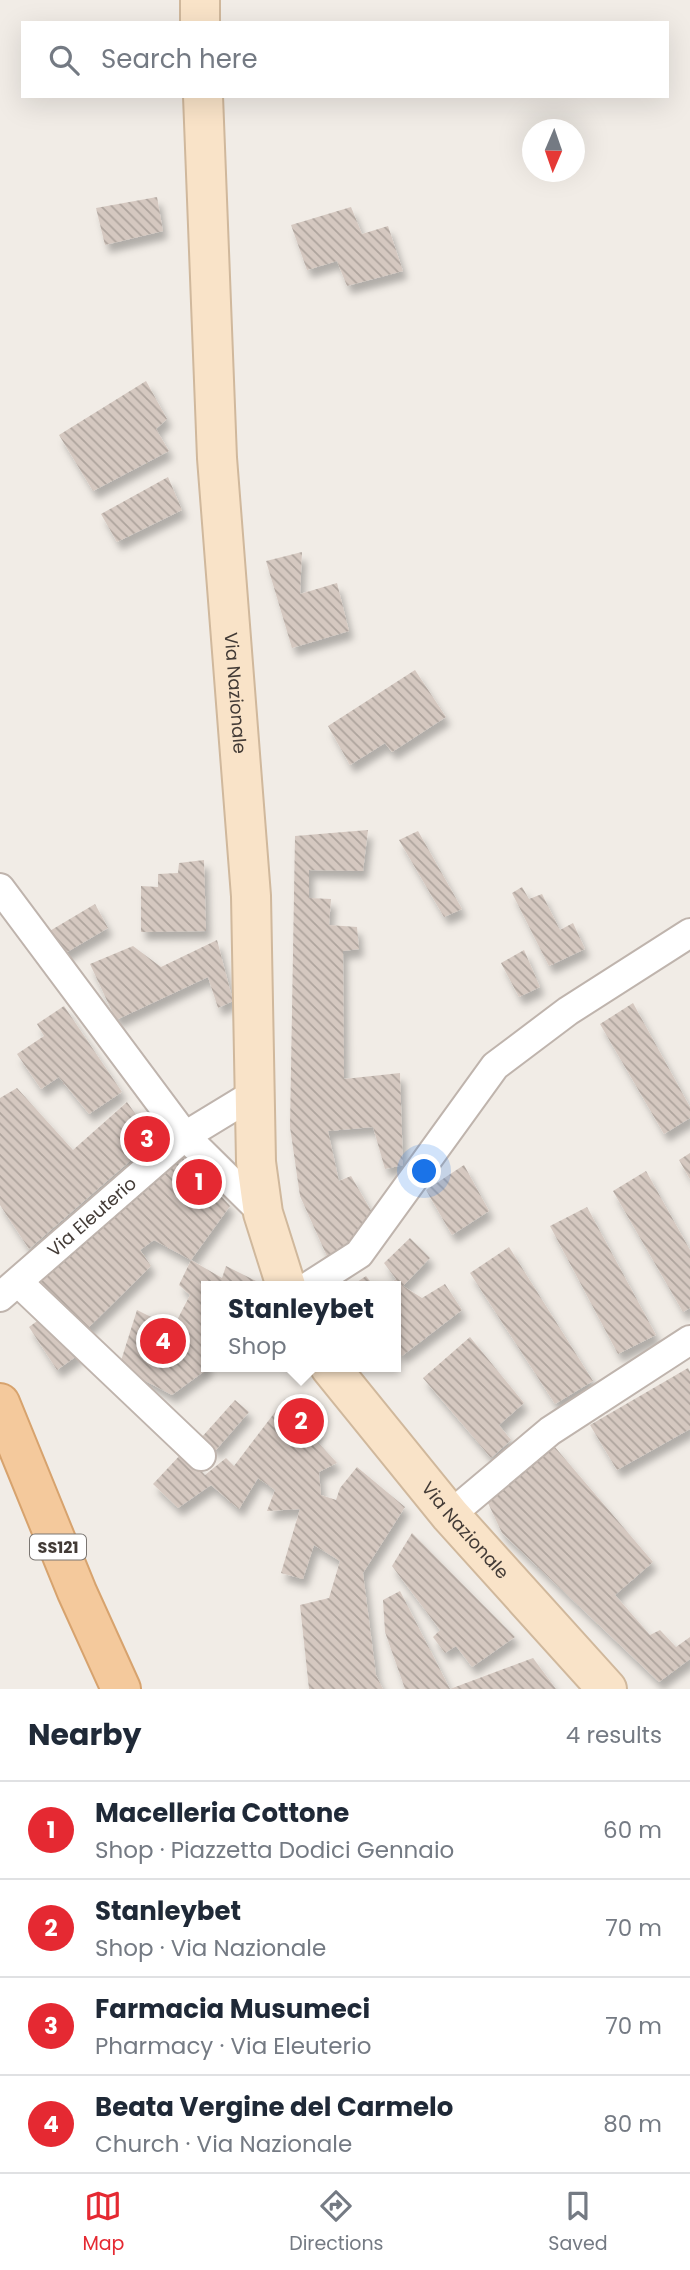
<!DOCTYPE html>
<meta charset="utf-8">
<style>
:root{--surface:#fff;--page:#f6f6f7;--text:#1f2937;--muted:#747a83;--line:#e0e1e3;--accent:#e52932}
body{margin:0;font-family:Poppins,sans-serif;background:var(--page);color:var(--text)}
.compass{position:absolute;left:522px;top:119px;width:63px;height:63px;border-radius:50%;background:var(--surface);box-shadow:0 7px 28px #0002;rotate:182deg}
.you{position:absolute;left:425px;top:1172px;width:24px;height:24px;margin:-18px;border:5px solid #fff;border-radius:50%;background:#1a73e8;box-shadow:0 0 0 10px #1a73e833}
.badge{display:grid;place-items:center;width:46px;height:46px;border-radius:50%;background:var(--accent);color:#fff;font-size:23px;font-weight:700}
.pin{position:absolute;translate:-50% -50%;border:4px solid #fff;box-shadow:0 2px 7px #0006}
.popup{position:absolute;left:201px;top:1281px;width:200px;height:91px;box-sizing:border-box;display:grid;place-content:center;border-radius:0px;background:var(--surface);filter:drop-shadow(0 2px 5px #0005);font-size:23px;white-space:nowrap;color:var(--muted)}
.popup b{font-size:26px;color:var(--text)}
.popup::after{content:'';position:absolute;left:50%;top:100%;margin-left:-14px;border:14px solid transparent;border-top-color:var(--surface)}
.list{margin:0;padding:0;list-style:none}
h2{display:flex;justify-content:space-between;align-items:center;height:91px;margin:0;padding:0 28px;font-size:30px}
h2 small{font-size:23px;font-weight:400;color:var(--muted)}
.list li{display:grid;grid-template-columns:46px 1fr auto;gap:21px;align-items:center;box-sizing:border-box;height:98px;padding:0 28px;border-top:2px solid var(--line)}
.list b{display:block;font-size:26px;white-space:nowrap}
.list p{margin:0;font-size:23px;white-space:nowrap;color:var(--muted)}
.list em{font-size:23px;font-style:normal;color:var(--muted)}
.icon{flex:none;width:38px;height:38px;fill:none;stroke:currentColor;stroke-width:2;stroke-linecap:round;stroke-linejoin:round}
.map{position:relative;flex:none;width:690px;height:1689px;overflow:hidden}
.search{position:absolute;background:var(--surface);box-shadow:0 7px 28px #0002;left:21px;right:21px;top:21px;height:77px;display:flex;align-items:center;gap:18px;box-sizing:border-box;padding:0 24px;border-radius:0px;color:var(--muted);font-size:26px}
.sheet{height:483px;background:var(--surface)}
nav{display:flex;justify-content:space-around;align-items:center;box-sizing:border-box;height:98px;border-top:2px solid var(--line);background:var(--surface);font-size:19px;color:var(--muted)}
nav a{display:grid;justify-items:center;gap:4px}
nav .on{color:var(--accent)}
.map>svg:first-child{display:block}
</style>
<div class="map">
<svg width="690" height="1689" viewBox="0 0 690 1689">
<defs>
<pattern id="building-back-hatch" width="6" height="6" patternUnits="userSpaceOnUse" patternTransform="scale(1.75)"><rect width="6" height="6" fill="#d5c8c0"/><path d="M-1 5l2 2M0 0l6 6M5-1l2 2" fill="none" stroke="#aea49d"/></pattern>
<filter id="shadow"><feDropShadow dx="4.5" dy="8" stdDeviation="3.5" flood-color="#0004"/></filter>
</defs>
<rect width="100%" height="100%" fill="#f1ece6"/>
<path fill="url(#building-back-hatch)" filter="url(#shadow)" d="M157,197L163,231L105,245L96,208Z
M351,207L362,234L388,226L403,271L347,286L337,261L307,270L291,225Z
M146,381L167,419L156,429L169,451L93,491L59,435Z
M168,477L182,510L117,542L101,514Z
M302,552L300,594L337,583L349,631L292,648L266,561Z
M415,670L446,717L392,752L385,743L350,765L328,726Z
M368,830L363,871L309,870V898L331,899L329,925L357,927L359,949L343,951L344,1079L400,1073L403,1165L385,1169L373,1127L328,1131L339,1181L351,1176L377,1221L330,1263L300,1196L290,1127L295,836Z
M418,831L462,909L444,917L399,840Z
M204,860L206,931L141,932V886L158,887V874L178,873L179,863Z
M522,887L529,899L542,894L560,930L573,923L585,949L549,966L512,893Z
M95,904L108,928L62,955L48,932Z
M217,940L233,1001L218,1008L208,977L116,1020L90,964L133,946L161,967Z
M524,950L540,987L519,997L501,963Z
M633,1003L690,1107V1118L664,1134L600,1024Z
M64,1006L122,1092L89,1114L59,1077L41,1089L17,1054L44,1036L37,1024Z
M17,1088L73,1150L127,1102L154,1140L29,1249L0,1205V1098Z
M182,1152L230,1206L191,1260L154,1240L140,1250L151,1266L85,1331L37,1281Z
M690,1153V1179L679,1160Z
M464,1165L489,1211L452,1235L426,1190Z
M646,1171L690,1250V1308L683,1312L613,1191Z
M587,1207L656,1335L618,1354L550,1226Z
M410,1238L430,1258L403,1286L422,1298L445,1284L462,1310L402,1356L396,1349V1286H388L396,1279L384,1263Z
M509,1247L593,1381L555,1404L470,1273Z
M191,1260L222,1278L226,1266L260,1283L259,1286H206V1367H210L172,1395L119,1367L137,1310L173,1328L190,1295L179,1285Z
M366,1276L374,1286H351Z
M44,1316L81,1353L57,1370L29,1327Z
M470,1337L524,1403L499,1425L511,1440L491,1458L423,1378Z
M688,1368L690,1372V1429L617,1470L590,1425Z
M285,1399L318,1427L313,1437L337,1463L319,1472L321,1495L336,1500L340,1488L357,1467L405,1507L363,1573L376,1675L383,1689H309L300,1605L329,1598L340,1561L314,1545L303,1579L281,1573L300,1509L267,1511L275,1490L258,1478L239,1509L211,1485L178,1508L153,1484L183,1452L205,1475L226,1458L234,1466Z
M235,1400L249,1412L216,1450L201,1438Z
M554,1446L653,1562L615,1595L650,1635L660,1630L676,1647L690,1637V1659L659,1682L502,1533L488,1503Z
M412,1533L515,1637L472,1667L456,1646L445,1653L433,1637L440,1630L392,1566Z
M400,1591L450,1689L533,1658L556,1689H405L385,1632L383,1600Z"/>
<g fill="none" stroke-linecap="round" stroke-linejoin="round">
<g stroke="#bfb4ad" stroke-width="32">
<g id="street">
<path d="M0,888L185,1136L263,1213"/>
<path d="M19,1283L201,1456"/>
<path d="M309,1286L359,1254L495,1066L568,1011L690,933"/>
<path id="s1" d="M0,1297L185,1136L254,1094"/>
<path d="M450,1515L550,1431L690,1340"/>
</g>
</g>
<g stroke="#d0b89c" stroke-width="42">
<g id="secondary">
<path d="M200,0V23"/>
<path id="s2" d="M203,96L217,458L251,896L256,1162L263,1213L286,1286"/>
<path id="s3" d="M330,1367L450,1515L607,1689"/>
</g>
</g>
<g stroke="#d7a36e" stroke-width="42">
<path id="primary" d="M0,1403L77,1592L121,1689"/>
</g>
<use href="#street" stroke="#fff" stroke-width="28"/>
<use href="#secondary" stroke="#f9e3c8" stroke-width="38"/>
<use href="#primary" stroke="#f4c99c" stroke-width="38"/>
</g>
<g text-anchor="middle" stroke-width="5" stroke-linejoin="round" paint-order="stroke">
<rect fill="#fff" stroke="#7b7672" stroke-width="2" x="30" y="1534.5" width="56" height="25" rx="5"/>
<g font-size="16" font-weight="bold" fill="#433b36">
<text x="58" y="1553">SS121</text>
</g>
<g font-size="18" fill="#433b36" stroke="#fff">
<text dy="6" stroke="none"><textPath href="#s2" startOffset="598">Via Nazionale</textPath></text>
<text dy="6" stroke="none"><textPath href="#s1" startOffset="122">Via Eleuterio</textPath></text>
<text dy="6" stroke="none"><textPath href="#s3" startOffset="212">Via Nazionale</textPath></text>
</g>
</g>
</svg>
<svg class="compass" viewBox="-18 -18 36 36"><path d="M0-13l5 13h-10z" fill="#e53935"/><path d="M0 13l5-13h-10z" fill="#747a83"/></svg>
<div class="you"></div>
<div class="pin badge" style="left:199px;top:1182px">1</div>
<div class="pin badge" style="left:301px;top:1421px">2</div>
<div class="popup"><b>Stanleybet</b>Shop</div>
<div class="pin badge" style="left:147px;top:1139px">3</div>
<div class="pin badge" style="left:163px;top:1341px">4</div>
<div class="search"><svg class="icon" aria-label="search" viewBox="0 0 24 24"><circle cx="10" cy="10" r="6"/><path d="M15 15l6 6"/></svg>Search here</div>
</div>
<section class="sheet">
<h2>Nearby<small>4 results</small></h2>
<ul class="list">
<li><span class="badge">1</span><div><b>Macelleria Cottone</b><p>Shop · Piazzetta Dodici Gennaio</p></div><em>60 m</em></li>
<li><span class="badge">2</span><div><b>Stanleybet</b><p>Shop · Via Nazionale</p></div><em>70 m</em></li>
<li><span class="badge">3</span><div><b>Farmacia Musumeci</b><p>Pharmacy · Via Eleuterio</p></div><em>70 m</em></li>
<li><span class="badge">4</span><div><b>Beata Vergine del Carmelo</b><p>Church · Via Nazionale</p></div><em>80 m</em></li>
</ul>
</section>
<nav>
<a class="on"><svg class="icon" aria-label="map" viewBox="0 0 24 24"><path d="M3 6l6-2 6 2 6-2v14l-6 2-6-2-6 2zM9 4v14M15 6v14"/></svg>Map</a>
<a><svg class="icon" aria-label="directions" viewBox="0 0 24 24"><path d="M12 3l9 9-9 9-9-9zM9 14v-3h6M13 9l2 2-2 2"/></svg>Directions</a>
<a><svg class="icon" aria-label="saved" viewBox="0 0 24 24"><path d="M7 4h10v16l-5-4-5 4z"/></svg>Saved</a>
</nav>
